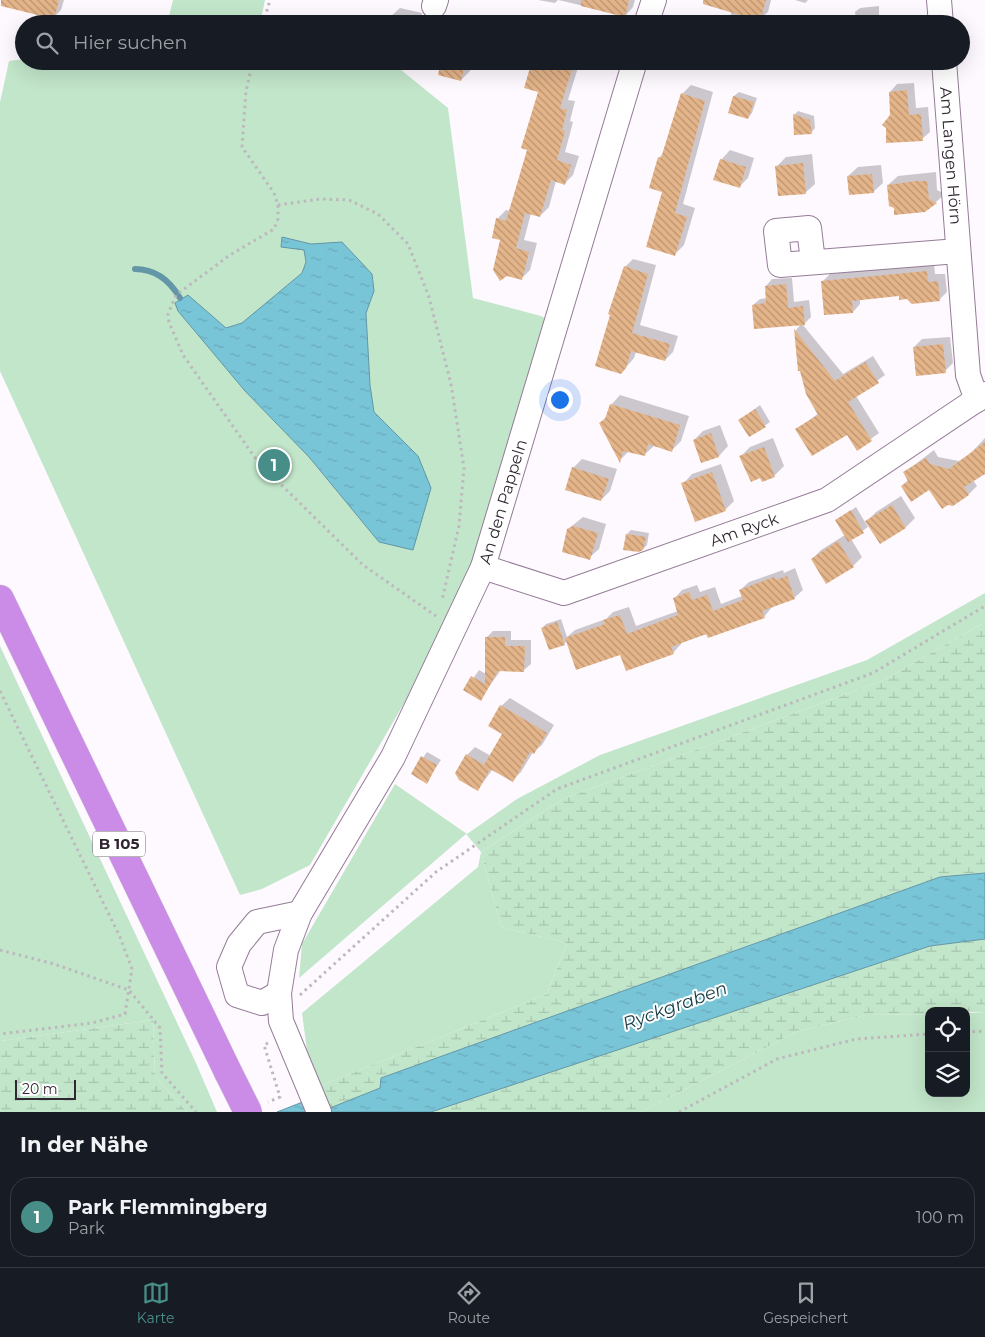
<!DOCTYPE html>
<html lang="de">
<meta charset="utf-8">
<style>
:root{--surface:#171b24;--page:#20242c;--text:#f1f3f6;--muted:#9ea1a6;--line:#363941;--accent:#478e88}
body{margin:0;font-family:Montserrat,sans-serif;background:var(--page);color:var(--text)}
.controls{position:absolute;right:15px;bottom:15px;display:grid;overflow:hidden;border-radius:10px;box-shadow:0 5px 20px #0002}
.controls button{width:45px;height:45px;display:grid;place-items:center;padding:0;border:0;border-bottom:1px solid var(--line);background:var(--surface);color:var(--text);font:25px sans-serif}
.scale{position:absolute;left:15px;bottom:12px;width:61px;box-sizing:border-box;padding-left:5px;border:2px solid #312732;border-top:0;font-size:14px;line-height:18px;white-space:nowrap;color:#312732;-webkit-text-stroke:4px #fff;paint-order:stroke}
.you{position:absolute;left:559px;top:399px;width:18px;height:18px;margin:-12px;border:4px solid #fff;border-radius:50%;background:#1a73e8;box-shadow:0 0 0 8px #1a73e833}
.badge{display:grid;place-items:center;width:32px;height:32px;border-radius:50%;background:var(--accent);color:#fff;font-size:16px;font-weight:700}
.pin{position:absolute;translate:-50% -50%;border:2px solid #fff;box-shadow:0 1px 5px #0006}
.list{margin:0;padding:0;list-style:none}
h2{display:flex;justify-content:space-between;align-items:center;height:65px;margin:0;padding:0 20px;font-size:21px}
h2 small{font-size:16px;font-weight:400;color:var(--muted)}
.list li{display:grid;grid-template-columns:32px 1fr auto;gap:15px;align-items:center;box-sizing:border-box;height:80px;margin:0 10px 10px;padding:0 10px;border:1px solid var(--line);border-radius:20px}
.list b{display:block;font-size:19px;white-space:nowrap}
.list p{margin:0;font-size:16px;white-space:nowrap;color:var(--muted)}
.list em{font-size:16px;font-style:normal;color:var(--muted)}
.icon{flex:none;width:28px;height:28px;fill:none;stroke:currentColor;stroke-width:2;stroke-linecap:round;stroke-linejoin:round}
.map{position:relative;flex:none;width:985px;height:1112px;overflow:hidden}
.search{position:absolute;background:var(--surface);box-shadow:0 5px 20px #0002;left:15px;right:15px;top:15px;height:55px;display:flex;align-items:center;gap:12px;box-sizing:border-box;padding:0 18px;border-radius:28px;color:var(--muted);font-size:19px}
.sheet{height:155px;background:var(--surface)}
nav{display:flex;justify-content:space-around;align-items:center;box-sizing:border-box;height:70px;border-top:1px solid var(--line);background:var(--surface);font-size:14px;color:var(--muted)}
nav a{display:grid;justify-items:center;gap:2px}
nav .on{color:var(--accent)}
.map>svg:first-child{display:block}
</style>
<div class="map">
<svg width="985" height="1112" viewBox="0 0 985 1112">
<defs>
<pattern id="wetland-marsh" width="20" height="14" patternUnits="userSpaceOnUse" patternTransform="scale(1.25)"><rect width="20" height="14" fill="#c2e6ca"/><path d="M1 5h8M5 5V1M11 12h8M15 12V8" fill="none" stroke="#a7c5ae"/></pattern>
<pattern id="water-ripples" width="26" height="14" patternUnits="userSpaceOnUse" patternTransform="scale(1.25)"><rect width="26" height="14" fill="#79c5d8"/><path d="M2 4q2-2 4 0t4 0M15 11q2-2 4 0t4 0" fill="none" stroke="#69a9ba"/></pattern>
<pattern id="building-back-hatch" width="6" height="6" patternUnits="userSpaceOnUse" patternTransform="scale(1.25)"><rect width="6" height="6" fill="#e5b58a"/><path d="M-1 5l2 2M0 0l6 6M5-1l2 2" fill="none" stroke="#ba9371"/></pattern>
</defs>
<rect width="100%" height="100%" fill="#fef9ff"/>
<path fill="#c2e6ca" d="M173,0H265L260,24H167Z
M24,59V61H390L448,108L473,298L541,316L550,321L474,559L421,674L310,865L262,889L240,895L0,371V102L9,61Z
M985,593V622L884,680L563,799L481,852L501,927L567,943L547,994L320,1086L307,1051L302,1013L478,867L481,852L466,834L299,978L302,944L395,784L467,834L517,799L600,755L867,660Z
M0,646L196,1063L217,1112H187L155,1076L153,1020L0,1041Z
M985,1012V1112H641L796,1032L866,1015L929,1014V1093H966V1013Z"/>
<path fill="url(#wetland-marsh)" d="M985,622V873L940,877L381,1078L380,1088L330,1108L320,1086L547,994L567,943L501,927L481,852L563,799L884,680Z
M985,939V1012L929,1011V1014L866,1015L796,1032L641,1112H431L930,946Z
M153,1020L155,1076L187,1112H0V1041Z"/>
<path fill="url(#water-ripples)" stroke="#6396a6" d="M282,237L311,244L342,242L372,274L374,291L366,313L370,385L374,412L418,456L431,488L413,550L379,542L309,457L245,391L178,311L175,303L188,295L226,328L242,323L302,273L306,262L304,250L281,247Z
M985,873V939L930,946L431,1112H277L323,1094L330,1108L380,1088L381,1078L940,877Z"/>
<path fill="#0003" d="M32,0H64L61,10L53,18Z
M538,0H635L633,7L625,16L567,2L558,0L555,3Z
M735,0H771L768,12L759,20L757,19L755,24H728Z
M795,0H808L805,3Z
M879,6V24H856L855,12L860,8Z
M400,8L422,13L419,24H389L390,17Z
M916,19L917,24H883L887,21Z
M443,61H472L470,71L461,80Z
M533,61H580L568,100L575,101L570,121L573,122L565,152L579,156L573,175L564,184L556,181L549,207L540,216L531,213L524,240L537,243L530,270L522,278L502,239L497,219L506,210L510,211L528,149L539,91Z
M708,61H729L724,66Z
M914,83L916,108L928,107L930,132L922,139L888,128L891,115L890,92L897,84Z
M691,85L713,92L683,204L695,208L684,245L675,254L659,158L664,152L682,94Z
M739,92L757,98L752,113L748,118L729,112L734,96Z
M798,111L814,116L815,128L811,133L794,115Z
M730,150L754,158L748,178L739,187L721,160Z
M812,154L815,184L805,193L777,166L786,157Z
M881,165L883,183L873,192L848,176L858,167Z
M936,172L937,190L945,194L936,202L924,211L895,207L888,185L898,176Z
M633,259L656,265L640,325L678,336L673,352L665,360L636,352L634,358L621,373L625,267Z
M934,263L935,274H945L947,292L939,300L908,298L900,295L860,299V304L853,312L822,282L830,274Z
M792,278L794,302L809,300L811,317L803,325L843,374L873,356L885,375L856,396L879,433L857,449L848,433L797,429L819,413L801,369H799L796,330L801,324L753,305L760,299L767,298L766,286L772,279Z
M950,337L953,363L945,371L914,347L922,339Z
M620,395L689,416L681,441L672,450L654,446L644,455L629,451L620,460L600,423L608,415L611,405Z
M760,405L770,422L750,435L740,420Z
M720,425L728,446L719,456L702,462L694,440L703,431Z
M773,438L784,466L774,476L741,456L750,447Z
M985,438V463L973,480L977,486L969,494L902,486L909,479L905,472L934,450L938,457L959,461L970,454Z
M582,459L617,469L610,491L601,500L573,468Z
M721,464L734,501L725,510L683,484L692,474Z
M901,496L915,518L906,527L881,543L867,521L876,512Z
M856,507L868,527L851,539L862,557L853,566L812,559L821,550L845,535L837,520Z
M583,517L606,524L599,549L589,558L568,529Z
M631,530L649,533L647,545L643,549L627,534Z
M795,568L803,590L794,598L772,607L764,617L681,642V644L673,653L621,654L567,641L564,644L542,628L546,624L561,619L567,637L575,630L606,619L613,612L629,607L636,626L678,611L674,599L682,590L697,585L700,592L715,587L721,604L742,596L740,590L749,582L783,570L784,573Z
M493,631H511V640H531V664L524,670H501L480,699L465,690L479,670L486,674V638Z
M510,698L554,725L542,745L533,752L521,772L513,780L493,769L478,789L467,755L475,747L491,756L504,734L501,706Z
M427,752L441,760L426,782L412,774Z"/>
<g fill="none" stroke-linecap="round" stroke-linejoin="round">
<path stroke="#6396a6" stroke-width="6" d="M135,269C156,269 170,281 180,298"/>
</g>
<path fill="url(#building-back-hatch)" d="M1,0H59L54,19L1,6Z
M581,0H629L625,17L581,6Z
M703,0H766L760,21L703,4Z
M441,61H466L461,81L438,75Z
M532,61H545L572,69L560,108L567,110L562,130L565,131L557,160L571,165L565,185L551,180L540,217L525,213L516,248L529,252L522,280L507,276L500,281L493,270L500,240L492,238L496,218L506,221L527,150L521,148L538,92L524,88Z
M907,90L909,115L921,114L923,141L886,143V128L882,125L890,115L889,92Z
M681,93L705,101L675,213L687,217L675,256L646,247L662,192L649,188L658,157L661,158Z
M733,96L754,102L748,119L728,113Z
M793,114L810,120L812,134L794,135Z
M720,159L746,167L740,188L713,180Z
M803,163L806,194L778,196L775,166Z
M872,174L874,193L849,195L847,176Z
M917,181H927L929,199L937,203L925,212L894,215V208L889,206L887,185Z
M624,266L648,274L632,333L670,344L665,361L631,351L626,368L621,374L595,366L610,315L608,314Z
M927,271L928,282L938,281L940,301L912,304L907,299L899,300V296L852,301L853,313L824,315L821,281Z
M786,284L788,308L803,306L805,325L754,329L752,305L766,303L765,286Z
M794,329L835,381L865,362L879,383L848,402L872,441L857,451L847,435L812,456L795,429L818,415L806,394L800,371H798Z
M943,344L946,373L916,376L913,347Z
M610,404L680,425L672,452L648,444L645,456L623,451L620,463L599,423L605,419Z
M755,409L766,427L749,437L738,420Z
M711,433L719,457L701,463L693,440Z
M985,442V474L964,487L969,495L953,506L948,505L942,509L929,490L911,502L901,486L908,481L903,472L926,458L930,464L949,469Z
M764,447L775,477L762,482L760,478L751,482L739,456Z
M572,467L609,479L601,501L565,490Z
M712,472L726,511L695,522L681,483Z
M892,505L906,528L880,544L865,521Z
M851,510L864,533L848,542L835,520Z
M573,526L598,533L590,560L562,552L567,529Z
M626,534L646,537L643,550L639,552L623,550Z
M838,541L854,567L826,584L811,559Z
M787,576L795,599L762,611L765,618L708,638L706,634L671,647L674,654L626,671L620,655L576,670L565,638L605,624L603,620L620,615L627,634L678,615L673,598L689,592L692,600L707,595L713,611L743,600L739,590L774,577L776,580Z
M557,622L565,645L549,650L541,628Z
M485,637H505V646H525L524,672L498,671L481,701L463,690L471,676L485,684Z
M500,705L547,733L534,754L530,752L513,782L490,769L478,791L459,780L455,773L466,754L484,765L502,734L488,726Z
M421,756L437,765L427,784L411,774Z"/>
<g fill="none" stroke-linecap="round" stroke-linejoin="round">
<g stroke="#947b97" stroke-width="26">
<g id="minor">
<path d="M939,0L941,24"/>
<path d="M434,6L436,0"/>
<path d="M646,24L654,0"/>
<path id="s1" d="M944,61L968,375L977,400"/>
<path d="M813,262L809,228L776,231L780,265L958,251"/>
<path id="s2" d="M483,567L564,593L827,500L985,394"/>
<path d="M279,993L262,1003L237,995L229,967L239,944L257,922L300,913"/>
<path id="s3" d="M319,1112L281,1021L279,993L286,950L300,913L393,757L483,567L635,61"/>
</g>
</g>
<g stroke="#dad8da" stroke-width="29">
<path id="trunk" d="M0,599L228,1072"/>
</g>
<path stroke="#bdb7be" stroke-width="3" stroke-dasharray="2.5 4" stroke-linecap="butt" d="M263,24L270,0
M253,61L246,91L242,147L274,193L278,205V219L274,229L230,255L176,295L168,314L169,322L183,355L258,462L363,565L436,616
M278,205L320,199L349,200L378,214L408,244L429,297L451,384L464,468L459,526L442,600
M0,691L120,937L132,969L125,1014L92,1023L0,1034
M0,950L54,964L129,990L160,1028L162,1073L196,1112
M300,995L436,872L557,789L873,673L985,606
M966,1032L985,1031
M268,1043L264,1045L280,1097L268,1102
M679,1112L777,1059L856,1039L929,1034"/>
<use href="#minor" stroke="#fff" stroke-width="24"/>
<use href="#trunk" stroke="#ca8ce6" stroke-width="28"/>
<g stroke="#dad8da" stroke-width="29" stroke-linecap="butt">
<path id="trunk-bridge" d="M228,1072L248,1112"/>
</g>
<use href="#trunk-bridge" stroke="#ca8ce6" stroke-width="28"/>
</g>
<g text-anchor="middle" stroke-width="4" stroke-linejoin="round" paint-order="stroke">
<rect fill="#fff" stroke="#6f6870" stroke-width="1" x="93" y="831.5" width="52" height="25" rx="4"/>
<g font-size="15" font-weight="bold" fill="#312732">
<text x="119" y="849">B 105</text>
</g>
<g font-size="16" fill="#312732" stroke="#fff">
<text dy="6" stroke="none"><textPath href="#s1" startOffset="95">Am Langen Hörn</textPath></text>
<text dy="6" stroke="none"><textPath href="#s3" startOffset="670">An den Pappeln</textPath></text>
<text dy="6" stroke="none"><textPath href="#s2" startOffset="276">Am Ryck</textPath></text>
</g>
<g font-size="18" font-style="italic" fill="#183d45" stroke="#fff">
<text transform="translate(675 1006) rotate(-20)" y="6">Ryckgraben</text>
</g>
</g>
</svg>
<div class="controls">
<button><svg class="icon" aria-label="locate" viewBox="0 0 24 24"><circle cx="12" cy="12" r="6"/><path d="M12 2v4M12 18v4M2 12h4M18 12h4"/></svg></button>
<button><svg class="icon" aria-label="layers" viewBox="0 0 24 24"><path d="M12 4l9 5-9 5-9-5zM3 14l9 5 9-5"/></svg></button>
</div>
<div class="scale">20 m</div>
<div class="you"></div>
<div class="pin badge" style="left:274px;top:465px">1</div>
<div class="search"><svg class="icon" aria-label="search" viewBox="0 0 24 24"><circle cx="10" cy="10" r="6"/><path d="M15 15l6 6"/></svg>Hier suchen</div>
</div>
<section class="sheet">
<h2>In der Nähe<small></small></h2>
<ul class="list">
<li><span class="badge">1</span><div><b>Park Flemmingberg</b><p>Park</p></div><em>100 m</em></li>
</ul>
</section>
<nav>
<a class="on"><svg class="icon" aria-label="map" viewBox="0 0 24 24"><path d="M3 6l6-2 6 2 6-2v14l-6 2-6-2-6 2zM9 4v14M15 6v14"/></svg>Karte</a>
<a><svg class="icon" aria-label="directions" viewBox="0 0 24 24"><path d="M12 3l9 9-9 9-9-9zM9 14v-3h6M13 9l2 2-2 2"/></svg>Route</a>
<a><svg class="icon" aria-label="saved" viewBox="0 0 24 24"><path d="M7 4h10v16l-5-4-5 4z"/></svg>Gespeichert</a>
</nav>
